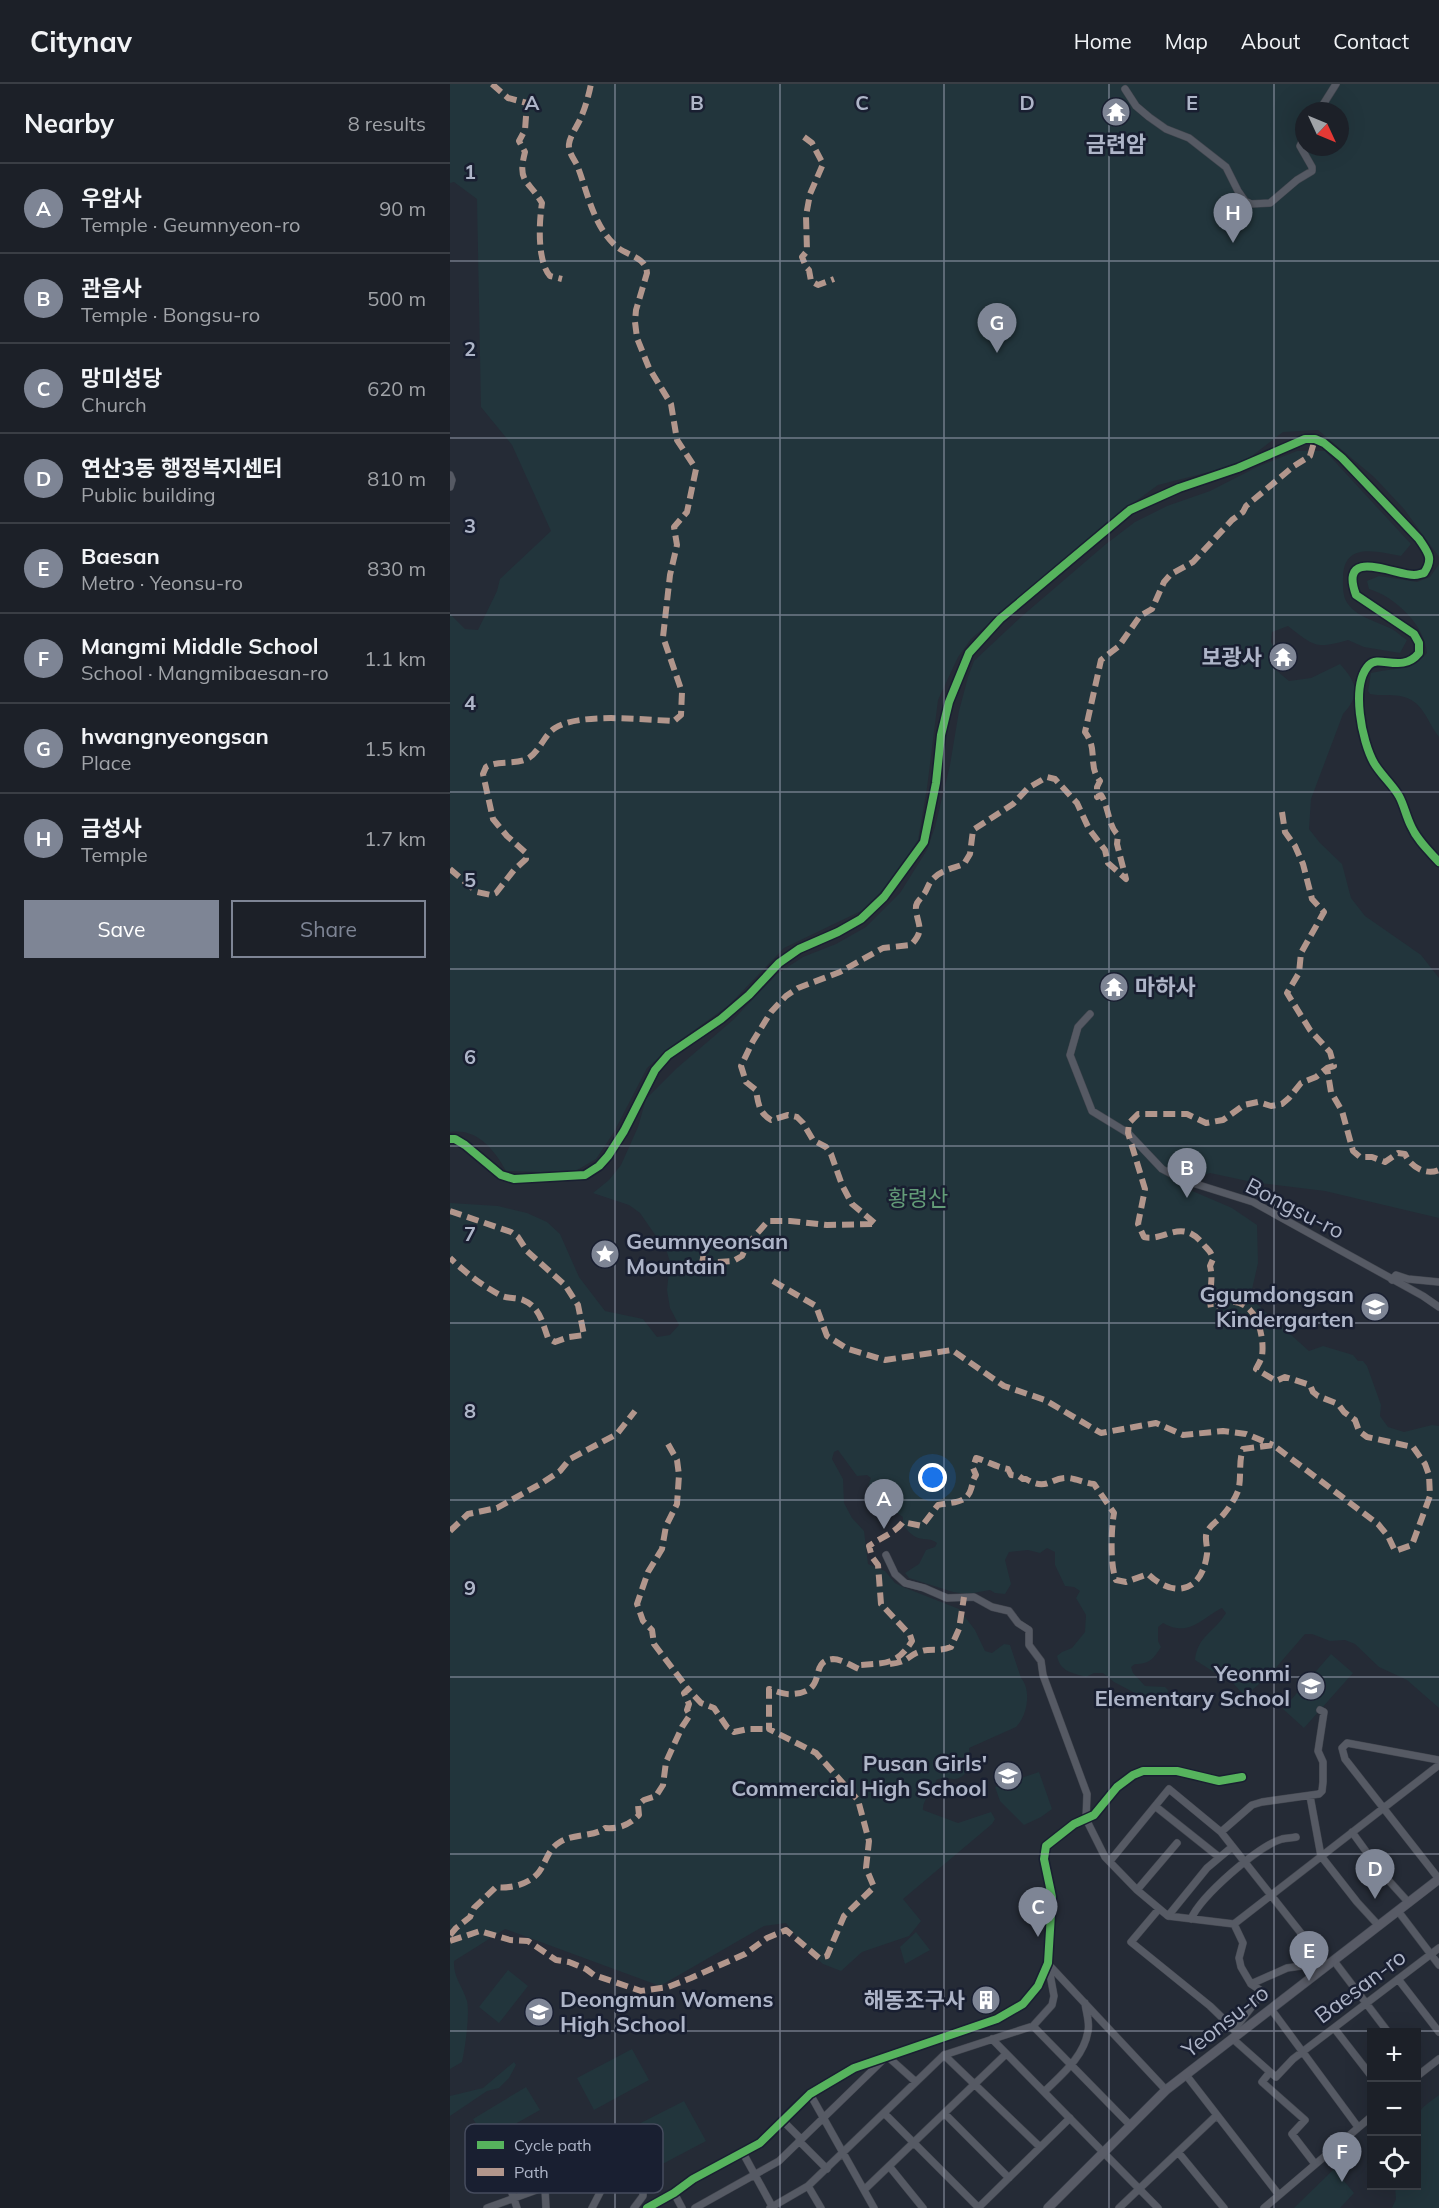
<!DOCTYPE html>
<meta charset="utf-8">
<style>
:root{--surface:#1c2028;--page:#292d34;--text:#f1f3f6;--muted:#a0a3a8;--line:#3a3e45;--accent:#7e8595}
body{margin:0;font-family:Mulish,"Noto Sans KR",sans-serif;background:var(--page);color:var(--text)}
.controls{position:absolute;right:18px;bottom:18px;display:grid;overflow:hidden;border-radius:0px;box-shadow:0 6px 24px #0002}
.controls button{width:54px;height:54px;display:grid;place-items:center;padding:0;border:0;border-bottom:2px solid var(--line);background:var(--surface);color:var(--text);font:30px sans-serif}
.compass{position:absolute;left:845px;top:18px;width:54px;height:54px;border-radius:50%;background:var(--surface);box-shadow:0 6px 24px #0002;rotate:134deg}
.you{position:absolute;left:483px;top:1394px;width:21px;height:21px;margin:-15px;border:4px solid #fff;border-radius:50%;background:#1a73e8;box-shadow:0 0 0 9px #1a73e833}
.badge{display:grid;place-items:center;width:39px;height:39px;border-radius:50%;background:var(--accent);color:#fff;font-size:20px;font-weight:700}
.pin{position:absolute;translate:-50% -50px;filter:drop-shadow(0 2px 3px #0008)}
.pin::after{content:'';position:absolute;top:32px;width:21px;height:18px;background:inherit;clip-path:polygon(0 0,100% 0,50% 100%)}
.list{margin:0;padding:0;list-style:none}
h2{display:flex;justify-content:space-between;align-items:center;height:78px;margin:0;padding:0 24px;font-size:26px}
h2 small{font-size:20px;font-weight:400;color:var(--muted)}
.list li{display:grid;grid-template-columns:39px 1fr auto;gap:18px;align-items:center;box-sizing:border-box;height:90px;padding:0 24px;border-top:2px solid var(--line)}
.list b{display:block;font-size:22px;white-space:nowrap}
.list p{margin:0;font-size:20px;white-space:nowrap;color:var(--muted)}
.list em{font-size:20px;font-style:normal;color:var(--muted)}
.actions{display:flex;gap:12px;padding:18px 24px}
.actions a{flex:1;padding:14px 0;border:2px solid var(--accent);border-radius:0px;text-align:center;font-size:21px;color:var(--accent)}
.actions .main{background:var(--accent);color:#fff}
.icon{flex:none;width:33px;height:33px;fill:none;stroke:currentColor;stroke-width:2;stroke-linecap:round;stroke-linejoin:round}
.map{position:relative;flex:none;width:989px;height:2124px;overflow:hidden}
header{display:flex;align-items:center;gap:36px;box-sizing:border-box;height:84px;padding:0 30px;background:var(--surface);border-bottom:2px solid var(--line)}
header strong{font-size:28px}
nav{display:flex;gap:33px;margin-inline-start:auto;font-size:21px}
main{display:flex}
aside{flex:1;background:var(--surface)}
.map>svg:first-child{display:block}
</style>
<header>
<strong>Citynav</strong>
<nav><a>Home</a><a>Map</a><a>About</a><a>Contact</a></nav>
</header>
<main>
<aside>
<h2>Nearby<small>8 results</small></h2>
<ul class="list">
<li><span class="badge">A</span><div><b>우암사</b><p>Temple · Geumnyeon-ro</p></div><em>90 m</em></li>
<li><span class="badge">B</span><div><b>관음사</b><p>Temple · Bongsu-ro</p></div><em>500 m</em></li>
<li><span class="badge">C</span><div><b>망미성당</b><p>Church</p></div><em>620 m</em></li>
<li><span class="badge">D</span><div><b>연산3동 행정복지센터</b><p>Public building</p></div><em>810 m</em></li>
<li><span class="badge">E</span><div><b>Baesan</b><p>Metro · Yeonsu-ro</p></div><em>830 m</em></li>
<li><span class="badge">F</span><div><b>Mangmi Middle School</b><p>School · Mangmibaesan-ro</p></div><em>1.1 km</em></li>
<li><span class="badge">G</span><div><b>hwangnyeongsan</b><p>Place</p></div><em>1.5 km</em></li>
<li><span class="badge">H</span><div><b>금성사</b><p>Temple</p></div><em>1.7 km</em></li>
</ul>
<div class="actions"><a class="main">Save</a><a>Share</a></div>
</aside>
<div class="map">
<svg width="989" height="2124" viewBox="0 0 989 2124">
<rect width="100%" height="100%" fill="#252b36"/>
<path fill="#22353c" fill-rule="evenodd" d="M0,0H989V473L954,425L924,393L868,346L833,348L798,375L759,388L708,401L656,439L521,555L508,573L488,616L477,704L468,756L440,799L411,827L334,864L279,921L221,963L197,984L164,1048L146,1075L122,1089L56,1087C44,1065 27,1044 0,1048V530L15,545L28,546L47,507L50,495L101,447L62,361L31,323L27,115L4,98L0,99ZM854,27H890V63H854Z
M847,367H875L961,460L951,472C928,468 894,457 893,493C893,501 892,512 898,520C907,533 928,538 942,545C947,548 952,553 957,556L950,569L914,563L898,556C866,565 865,563 838,542L822,548L821,558L827,569V587L839,597L861,594L890,580C907,599 911,610 893,630L861,715L859,745L870,759L892,780L901,814L915,832L971,871L989,894V1134L875,1107L802,1098L760,1089L726,1100L782,1124L807,1141L808,1179L800,1214L859,1267L873,1262L903,1271L908,1277H913L917,1282L931,1321L930,1332L938,1343L954,1348L982,1341L989,1342V1624L957,1596L929,1583L905,1560L895,1556L880,1557L862,1550H855L823,1587L799,1609H792L775,1590L764,1588L745,1576C748,1551 764,1549 776,1529L772,1524C757,1531 744,1547 727,1544C723,1544 717,1541 713,1539L708,1543V1557L711,1563C703,1575 700,1580 685,1580L681,1583L683,1589L695,1602L715,1603L718,1606C717,1614 715,1618 706,1620L664,1598L653,1589H644L636,1593C623,1589 610,1588 607,1572L612,1568L622,1564L635,1548L636,1531L626,1514L630,1507L624,1503L615,1502L605,1481V1468L597,1464L590,1469L578,1466L559,1468L555,1476L561,1500L555,1510L545,1509L540,1506L517,1510L503,1508L459,1494L455,1489L469,1480L476,1466L485,1463L487,1459C481,1454 476,1456 468,1454C462,1452 457,1446 453,1441V1433L447,1429L434,1437C420,1424 413,1414 421,1394L417,1391L407,1392L388,1366L384,1368L382,1375L393,1395L394,1419L402,1434L414,1447L418,1480L435,1487L445,1499L453,1503L509,1525L525,1546L535,1567L542,1569L554,1560L560,1561L571,1594C582,1606 577,1633 566,1643L519,1664L521,1682C507,1704 500,1690 486,1696C485,1708 472,1714 473,1726L508,1739L541,1728L545,1735L542,1740L453,1815L471,1837L459,1852L412,1868L391,1887L373,1880L353,1862L336,1839L314,1842L210,1902L55,1845L4,1877C3,1893 13,1903 17,1917C20,1930 15,1965 12,1978L0,1985V1119L48,1122L77,1129L97,1138L110,1150L129,1193L155,1227L193,1235L207,1253L220,1251L229,1241L220,1224L217,1206L220,1178L217,1168L190,1129L179,1121L143,1109L159,1096L171,1081L188,1043L196,1015L227,984L283,936L327,890L353,873L386,860L416,843L450,809L477,766L485,743L500,681L509,627L518,593L524,577L571,533L656,460L685,438L717,422L760,407L807,383Z
M989,480V653C976,636 973,616 950,612C940,610 930,612 920,610L918,607L921,589C942,584 961,587 977,569C975,542 946,513 919,505L917,497L929,492L967,498L980,493Z
M881,1570L903,1589L854,1644L833,1625Z
M589,1688L602,1725L591,1733L574,1741L550,1717L545,1703Z
M466,1848L480,1866L455,1880L450,1863Z
M58,1886L78,1902L49,1939L29,1923Z
M182,1965L199,1996L144,2026L127,1994Z
M64,1978L66,1981L59,1994L49,2004L37,2007L0,2032V2012L33,2004Z
M76,2003L90,2026L37,2056L23,2035Z
M989,2011V2124H942L946,2115L945,2102H966L967,2055L970,2052C962,2029 971,2024 989,2011Z
M234,2017L256,2057L203,2085L177,2046Z
M884,2085L904,2109L890,2124H844Z"/>
<g fill="none" stroke-linecap="round" stroke-linejoin="round">
<g stroke="#42464f" stroke-width="8">
<path id="minor" d="M675,5L686,22L699,33L716,45L739,54L776,83L788,107L795,117L801,120L820,119L847,96L862,87V83L850,62L854,54
M869,27L886,0
M0,391L2,396L0,403
M640,930L628,943L620,971L642,1027L678,1049L712,1085L733,1096L803,1118L973,1212L989,1223
M0,1055H5L15,1061L51,1091L64,1095L135,1091L149,1082L158,1072L174,1047L205,986L218,971L271,935L299,911L329,879L349,865L388,848L411,835L434,813L474,758L486,699L491,651L499,618L519,569L550,535L680,426L729,404L788,384L855,355H865L874,359L892,374L969,455C978,469 984,474 974,489C970,490 967,491 964,491C945,491 888,462 906,511L964,550L969,559V569C952,590 929,570 919,581C900,601 912,658 924,679C931,691 942,700 949,712C954,721 956,732 961,742C967,756 979,767 989,778
M942,1196L946,1191L958,1195L989,1198
M436,1471L445,1490L455,1499L474,1504L497,1514L524,1513L542,1523L559,1527L568,1539L579,1546V1561L591,1577L593,1591L637,1710L636,1735L655,1773L687,1806L718,1832L784,1840L793,1859L789,1874L791,1883L801,1900L837,1884L858,1881L872,1886
M860,1712L871,1772L907,1818L929,1842
M705,1722L769,1773
M771,1748L877,1882
M902,1748L931,1788L959,1819
M660,1777L719,1705L771,1748L802,1721L812,1718L869,1710L872,1707L873,1698V1678L868,1667L874,1628L870,1626
M989,1795L895,1675L892,1664L897,1659L989,1676
M687,1806L727,1759
M708,1826L681,1858L760,1922L789,1950
M948,1827L989,1881
M718,1832L757,1784L782,1763
M741,1835C751,1812 808,1762 832,1755C836,1754 842,1754 846,1753
M784,1840L989,1681
M884,1877L938,1948
M599,1881L716,2006
M948,1895L989,1948
M821,1925L908,2043
M583,1942L681,2042
M884,1944L922,1993
M784,1946L813,1908L801,1900
M542,1955L708,2124
M783,1955L820,1988L812,1998L855,2036L842,2050L865,2080
M494,1971L590,2063
M437,1972L466,1998
M820,1988L826,1993L843,1975L989,1864
M736,1991L829,2111
M966,1993L989,1975
M594,2008C611,1991 634,1973 638,1947C640,1939 636,1928 635,1919
M360,2010L424,2124
M434,2029L529,2124
M495,2030L559,2094
M333,2037L351,2055
M349,2057L377,2085
M728,2068L774,2124
M293,2069L323,2124
M439,2082L473,2124
M358,2102L371,2124
M414,2106L556,1970
M224,2109L232,2124
M37,2124L92,2104L95,2105
M67,2124L57,2094L80,2086
M96,2124L95,2105L161,2058H166L193,2092V2112L184,2124
M142,2124L172,2066
M197,2124L224,2109L243,2095L310,2059L360,2010L404,1984L547,1935L573,1920L588,1902L598,1879L602,1813L594,1775L596,1762L624,1740L644,1731L667,1703L683,1691L693,1687H727L769,1697L792,1693
M245,2124L329,2077L435,1974
M320,2124L358,2102L494,1971L583,1942L602,1921L604,1912L598,1879
M528,2124L620,2034
M669,2124L767,2031
M814,2124L922,2032"/>
</g>
<g stroke="#434852" stroke-width="10">
<path id="major" d="M598,2124L716,2006L989,1795"/>
</g>
<use href="#minor" stroke="#565a64" stroke-width="7"/>
<use href="#major" stroke="#585b66" stroke-width="9"/>
<path stroke="#b2968c" stroke-width="6" stroke-dasharray="12 6" stroke-linecap="butt" d="M42,0L58,14L77,19L75,46L69,57L75,68C67,99 78,95 92,119C89,138 87,177 100,192L112,195
M354,53L362,59L373,80L360,110L356,132L357,167L352,173L356,183L359,186L361,197L368,201L384,195
M832,728L835,748L845,762L853,780L862,815L874,828L851,869L849,889L837,909L860,946L880,968L884,982L877,984
M0,785L27,808L41,811L46,809L64,786L76,775V769L57,752L43,735L33,690L36,683C48,676 64,681 77,675C90,668 93,652 105,644C131,628 194,636 224,637L231,631L232,608L213,553L220,491L227,461L224,443L237,428L246,385L227,356L221,320L199,284L187,254L185,238L186,226L197,189C196,173 178,172 167,163C143,142 138,109 127,81C124,75 118,68 119,60C120,51 129,40 132,31C136,21 139,10 141,0
M0,1127L61,1148L68,1153L77,1167L115,1201L128,1221L134,1251L119,1253L105,1258L98,1254C92,1238 90,1223 73,1216C66,1213 57,1215 50,1211C31,1201 15,1188 0,1174
M250,1174L268,1178L283,1177L292,1172L297,1161L318,1137H340L377,1141L426,1140L402,1120L392,1101L381,1070L376,1063L363,1056L353,1039L347,1033L338,1031L321,1036C309,1029 308,1019 306,1006L296,998L291,982L303,957L321,928L336,912L348,904L390,888L433,864L461,861C475,846 468,842 466,826C465,818 470,816 474,810C477,806 478,801 481,797C490,786 502,785 514,780L520,770L523,746L563,720L578,704L597,693L605,695L627,719L639,745L655,766L658,779L676,795L667,760L668,751C658,742 659,723 651,711L647,713V703L650,697C637,681 649,667 635,648L651,576L669,562L690,532L702,525L714,498L721,490L743,478L782,436L793,428L796,422L844,382L860,372L865,355
M323,1197L366,1222L377,1252L398,1265L435,1276L502,1266L554,1302L595,1316L651,1349L706,1339L733,1351L773,1347L796,1350L823,1361
M218,1360L227,1376L229,1391L227,1420L216,1442L212,1465L198,1488L187,1520L193,1537L202,1546L204,1560L238,1605
M0,1447L18,1430L47,1424L92,1399L110,1387L120,1375L167,1350L185,1327
M440,1580C460,1578 457,1571 472,1567C482,1564 489,1568 501,1563L509,1545L514,1513
M0,1851L6,1844L20,1833L24,1824L46,1803C60,1805 80,1800 89,1788C97,1777 97,1766 110,1758C125,1749 144,1753 155,1744C169,1745 179,1741 189,1731L188,1721L194,1716L206,1712L213,1701L216,1678L232,1643L240,1631L237,1626L239,1620L234,1609L238,1605L251,1619L264,1624L277,1643L284,1648L298,1645H319
M0,1857L30,1847L60,1856L78,1857L106,1876L119,1878L136,1885L144,1891L191,1907L218,1903L241,1894L295,1870L317,1854L336,1846L369,1874L377,1872L394,1832L424,1803L416,1784L419,1757L408,1716L366,1669L319,1645V1605C326,1607 335,1611 342,1610C380,1608 357,1577 383,1575C391,1575 402,1582 409,1585L410,1581C436,1579 447,1581 462,1557L460,1551L431,1520L428,1481L422,1473L419,1462C430,1454 445,1449 453,1438L472,1442L488,1421C501,1418 517,1420 521,1405C523,1399 522,1397 526,1391L523,1384L526,1374C537,1377 546,1383 558,1385L561,1391L569,1392L573,1395H576C598,1408 599,1393 619,1394C627,1395 635,1399 644,1400L664,1429C661,1445 660,1482 666,1496L676,1498L698,1490C724,1515 752,1508 757,1470C758,1463 754,1454 757,1448C761,1440 768,1437 773,1431C779,1424 785,1415 788,1407C792,1394 788,1379 793,1365L823,1361L928,1440L938,1452L945,1467L962,1461L980,1412L979,1391L975,1380L963,1363L917,1353L909,1347L905,1336L894,1328L888,1320L868,1312L863,1308L860,1301L835,1293L826,1297L806,1285C808,1281 811,1276 812,1272C815,1252 806,1215 779,1218C773,1219 767,1222 761,1224C758,1210 764,1196 760,1182L763,1175C761,1167 758,1166 753,1160C731,1133 715,1158 694,1153L688,1140L695,1105L678,1049L679,1039L688,1030H737L756,1039L773,1036L794,1021L808,1018L821,1022L832,1020L839,1014L851,999L866,993L877,984L881,1008L892,1027L903,1067L910,1073H922L935,1078L948,1069L955,1070C960,1082 975,1092 989,1086"/>
<g stroke="#191f31" stroke-width="11">
<path id="cycleway" d="M0,1055H5L15,1061L51,1091L64,1095L135,1091L149,1082L158,1072L174,1047L205,986L218,971L271,935L299,911L329,879L349,865L388,848L411,835L434,813L474,758L486,699L491,651L499,618L519,569L550,535L680,426L729,404L788,384L855,355H865L874,359L892,374L969,455C978,469 984,474 974,489C970,490 967,491 964,491C945,491 888,462 906,511L964,550L969,559V569C952,590 929,570 919,581C900,601 912,658 924,679C931,691 942,700 949,712C954,721 956,732 961,742C967,756 979,767 989,778
M197,2124L224,2109L243,2095L310,2059L360,2010L404,1984L547,1935L573,1920L588,1902L598,1879L602,1813L594,1775L596,1762L624,1740L644,1731L667,1703L683,1691L693,1687H727L769,1697L792,1693"/>
</g>
<use href="#cycleway" stroke="#56b35d" stroke-width="8"/>
</g>
<path fill="none" stroke="#aeb5c8" stroke-width="1.5" stroke-opacity="0.55" d="M165,0V2124M330,0V2124M494,0V2124M659,0V2124M824,0V2124M0,177H989M0,354H989M0,531H989M0,708H989M0,885H989M0,1062H989M0,1239H989M0,1416H989M0,1593H989M0,1770H989M0,1947H989"/>
<defs>
<g id="temple-disc" transform="scale(1.5)"><circle r="9.5" fill="#7e8595" stroke="#191f31"/><path d="M0-6L5-2H3V0L6.5 2.5H4V6H1.5V3h-3V6H-4V2.5H-6.5L-3 0V-2H-5Z" fill="#fff"/></g>
<g id="sight-disc" transform="scale(1.5)"><circle r="9.5" fill="#7e8595" stroke="#191f31"/><path d="M0-6L1.8-2.2L6-1.7L2.9 1.2L3.7 5.4L0 3.3L-3.7 5.4L-2.9 1.2L-6-1.7L-1.8-2.2Z" fill="#fff"/></g>
<g id="school-disc" transform="scale(1.5)"><circle r="9.5" fill="#7e8595" stroke="#191f31"/><path d="M0-5L7-2L0 1L-7-2ZM-4 1L0 2.5L4 1V4Q0 6-4 4Z" fill="#fff"/></g>
<g id="building-disc" transform="scale(1.5)"><circle r="9.5" fill="#7e8595" stroke="#191f31"/><path d="M-4-6H4V6H1V3H-1V6H-4ZM-2.5-4.3h1.7v1.8h-1.7ZM.8-4.3h1.7v1.8H.8ZM-2.5-1h1.7V.8h-1.7ZM.8-1h1.7V.8H.8Z" fill="#fff"/></g>
</defs>
<g fill-rule="evenodd">
<use href="#temple-disc" x="666" y="28"/>
<use href="#temple-disc" x="833" y="573"/>
<use href="#temple-disc" x="664" y="903"/>
<use href="#sight-disc" x="155" y="1170"/>
<use href="#school-disc" x="925" y="1223"/>
<use href="#school-disc" x="861" y="1602"/>
<use href="#school-disc" x="558" y="1692"/>
<use href="#building-disc" x="536" y="1916"/>
<use href="#school-disc" x="89" y="1928"/>
</g>
<g text-anchor="middle" stroke-width="5" stroke-linejoin="round" paint-order="stroke">
<g font-size="22" font-weight="bold" fill="#aeb5c8" stroke="#191f31" text-anchor="end">
<text x="666" y="68" text-anchor="middle">금련암</text>
<text x="812" y="581">보광사</text>
<text x="685" y="911" text-anchor="start">마하사</text>
<text x="176" y="1165" text-anchor="start">Geumnyeonsan<tspan x="176" dy="25">Mountain</tspan></text>
<text x="904" y="1218">Ggumdongsan<tspan x="904" dy="25">Kindergarten</tspan></text>
<text x="840" y="1597">Yeonmi<tspan x="840" dy="25">Elementary School</tspan></text>
<text x="537" y="1687">Pusan Girls'<tspan x="537" dy="25">Commercial High School</tspan></text>
<text x="110" y="1923" text-anchor="start">Deongmun Womens<tspan x="110" dy="25">High School</tspan></text>
<text x="515" y="1924">해동조구사</text>
</g>
<g font-size="22" fill="#639c78" stroke="#191f31">
<text x="468" y="1122">황령산</text>
</g>
<g font-size="22" fill="#aeb5c8" stroke="#191f31">
<text transform="translate(845 1124) rotate(27)" y="8">Bongsu-ro</text>
<text transform="translate(910 1902) rotate(-37)" y="8">Baesan-ro</text>
<text transform="translate(775 1937) rotate(-38)" y="8">Yeonsu-ro</text>
</g>
</g>
<rect x="15" y="2040" width="198" height="69" rx="9" fill="#191f31" stroke="#464c5e" stroke-width="1.5"/>
<rect x="27" y="2057" width="27" height="8" fill="#56b35d"/>
<rect x="27" y="2084" width="27" height="8" fill="#b2968c"/>
<g font-size="16" fill="#aeb5c8">
<text x="64" y="2067">Cycle path</text>
<text x="64" y="2094">Path</text>
</g>
<g font-size="20" text-anchor="middle" font-weight="bold" fill="#aeb5c8" stroke="#191f31" stroke-width="5" stroke-linejoin="round" paint-order="stroke">
<text x="82" y="26">A</text>
<text x="247" y="26">B</text>
<text x="412" y="26">C</text>
<text x="577" y="26">D</text>
<text x="742" y="26">E</text>
<text x="20" y="95">1</text>
<text x="20" y="272">2</text>
<text x="20" y="449">3</text>
<text x="20" y="626">4</text>
<text x="20" y="803">5</text>
<text x="20" y="980">6</text>
<text x="20" y="1157">7</text>
<text x="20" y="1334">8</text>
<text x="20" y="1511">9</text>
</g>
</svg>
<div class="controls">
<button>+</button>
<button>−</button>
<button><svg class="icon" aria-label="locate" viewBox="0 0 24 24"><circle cx="12" cy="12" r="6"/><path d="M12 2v4M12 18v4M2 12h4M18 12h4"/></svg></button>
</div>
<svg class="compass" viewBox="-18 -18 36 36"><path d="M0-13l5 13h-10z" fill="#e53935"/><path d="M0 13l5-13h-10z" fill="#a0a3a8"/></svg>
<div class="you"></div>
<div class="pin badge" style="left:434px;top:1445px">A</div>
<div class="pin badge" style="left:737px;top:1114px">B</div>
<div class="pin badge" style="left:588px;top:1853px">C</div>
<div class="pin badge" style="left:925px;top:1815px">D</div>
<div class="pin badge" style="left:859px;top:1897px">E</div>
<div class="pin badge" style="left:892px;top:2098px">F</div>
<div class="pin badge" style="left:547px;top:269px">G</div>
<div class="pin badge" style="left:783px;top:159px">H</div>
</div>
</main>
